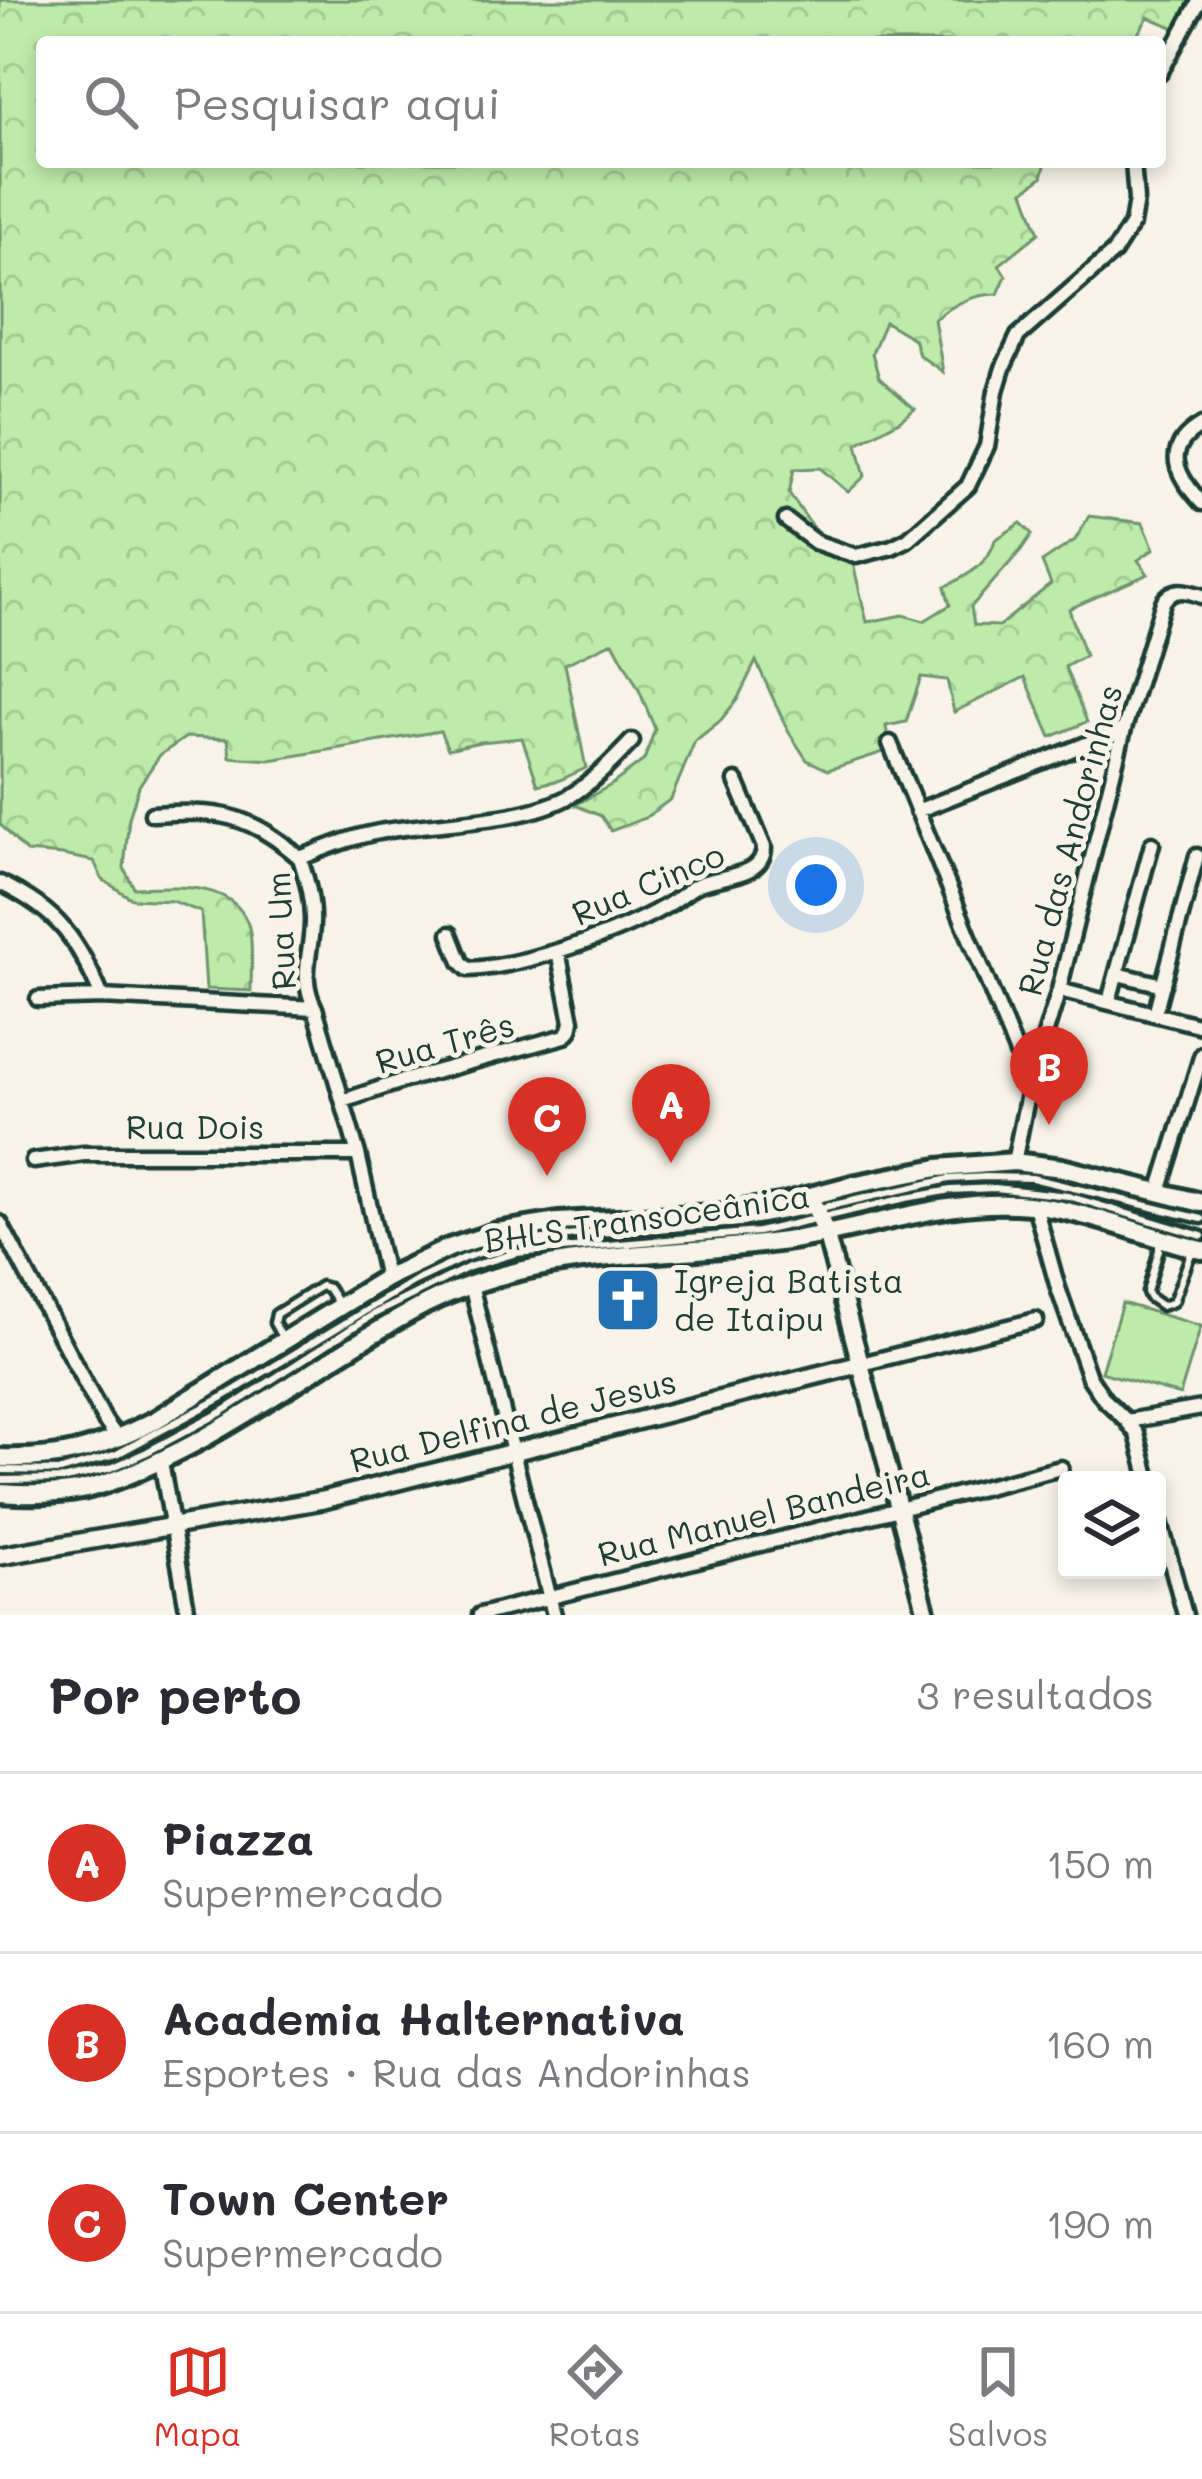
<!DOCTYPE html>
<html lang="pt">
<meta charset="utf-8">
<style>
:root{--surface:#fff;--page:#f7f7f7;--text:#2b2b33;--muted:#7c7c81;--line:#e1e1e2;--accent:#d93025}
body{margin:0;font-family:Mali,sans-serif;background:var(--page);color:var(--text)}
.controls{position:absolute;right:36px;bottom:36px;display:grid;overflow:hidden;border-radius:12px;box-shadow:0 6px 18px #0003}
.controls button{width:108px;height:108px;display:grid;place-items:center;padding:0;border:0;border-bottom:3px solid var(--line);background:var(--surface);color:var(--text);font:60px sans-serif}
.you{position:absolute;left:816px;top:885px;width:42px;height:42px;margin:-30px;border:9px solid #fff;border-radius:50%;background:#1a73e8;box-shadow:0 0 0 18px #1a73e833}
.badge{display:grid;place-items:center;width:78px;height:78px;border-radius:50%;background:var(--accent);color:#fff;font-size:39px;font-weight:700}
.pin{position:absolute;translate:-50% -99px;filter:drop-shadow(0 3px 6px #0008)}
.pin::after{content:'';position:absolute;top:63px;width:42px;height:36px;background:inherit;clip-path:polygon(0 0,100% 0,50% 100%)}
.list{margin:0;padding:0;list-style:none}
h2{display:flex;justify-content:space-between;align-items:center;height:156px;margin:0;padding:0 48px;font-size:51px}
h2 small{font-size:39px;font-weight:400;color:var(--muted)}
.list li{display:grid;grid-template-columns:78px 1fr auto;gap:36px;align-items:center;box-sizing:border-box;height:180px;padding:0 48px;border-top:3px solid var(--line)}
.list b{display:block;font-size:45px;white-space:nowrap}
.list p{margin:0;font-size:39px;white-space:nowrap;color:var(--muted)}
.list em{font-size:39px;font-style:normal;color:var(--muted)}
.icon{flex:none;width:66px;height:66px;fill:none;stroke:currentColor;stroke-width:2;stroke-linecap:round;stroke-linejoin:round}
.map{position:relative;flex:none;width:1202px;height:1615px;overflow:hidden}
.search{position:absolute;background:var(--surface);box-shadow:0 6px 18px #0003;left:36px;right:36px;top:36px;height:132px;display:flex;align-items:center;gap:30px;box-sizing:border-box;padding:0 42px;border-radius:12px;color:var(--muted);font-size:45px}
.sheet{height:696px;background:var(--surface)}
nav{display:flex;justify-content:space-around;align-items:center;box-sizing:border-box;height:168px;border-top:3px solid var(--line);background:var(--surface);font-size:33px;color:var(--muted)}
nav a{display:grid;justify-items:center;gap:6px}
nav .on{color:var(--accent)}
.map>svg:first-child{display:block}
</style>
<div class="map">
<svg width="1202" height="1615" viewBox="0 0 1202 1615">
<defs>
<pattern id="forest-crowns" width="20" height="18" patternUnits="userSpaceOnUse" patternTransform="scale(3)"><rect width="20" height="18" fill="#beeba9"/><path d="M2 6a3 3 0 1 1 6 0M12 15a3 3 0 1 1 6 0" fill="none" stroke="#a3ca92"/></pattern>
</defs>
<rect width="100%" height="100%" fill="#f7f3e8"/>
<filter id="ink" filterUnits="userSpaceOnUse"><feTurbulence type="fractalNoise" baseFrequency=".00833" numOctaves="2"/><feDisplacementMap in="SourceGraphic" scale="24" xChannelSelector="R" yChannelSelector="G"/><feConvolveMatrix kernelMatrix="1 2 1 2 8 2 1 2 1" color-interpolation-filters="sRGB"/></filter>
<g filter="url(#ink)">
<path fill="url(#forest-crowns)" stroke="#6e946e" stroke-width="3" d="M0,0H1194L1178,29L1148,17L1133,42H42V162H1046L1042,177L1024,191L1039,233L999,265L1006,276L998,294C972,294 955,304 934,319L943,372L919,355L914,339L885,322L872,353L879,378L915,409L899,421L857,444L865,476L848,492L820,468L794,469L789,493L814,529L851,555L867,622L903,615L924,621L950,605L945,587C967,575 988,566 995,540L1021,523L1032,534L1021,550L971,607L974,625L999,626L1051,584L1042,562L1075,540L1089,516L1143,523L1154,549L1138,560L1148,574L1069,609L1085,656L1065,667L1087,722L1051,737L1025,677L954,712L947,680L921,677L906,722L886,726L890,750L828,770L807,760L788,731L756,661L737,700L720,721L695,741L671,799L645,818L611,831L601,816L575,805L611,785L644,760L655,729L639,690L613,642L565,664L586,768L560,780L538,785L522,738L480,742L448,749L440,731L270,760L230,757L228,739L186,737L160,755L139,786L129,818L124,868L134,888C173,887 240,879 250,932C253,951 251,972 251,991L206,989L201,912L172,901L132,899L102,879L94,861L62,855L26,852L0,824Z"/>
<path fill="#beeba9" stroke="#6e946e" stroke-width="3" d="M1122,1303L1201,1326L1180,1395L1101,1372Z"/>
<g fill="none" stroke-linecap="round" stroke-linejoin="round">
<g stroke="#1f3d34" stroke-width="15">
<path id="service" d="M1159,1240V1250L1147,1292L1149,1297L1162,1306L1173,1302L1192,1251
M283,1339L274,1323L276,1314L321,1286L328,1288L338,1303
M0,1470L61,1471L117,1454L223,1397L413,1282L464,1258L511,1243L584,1234L740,1223L816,1209L949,1179L986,1177L1032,1178L1202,1219
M0,1480L66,1479L111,1468L147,1452L222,1412L374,1314L469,1267L516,1253L758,1232L906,1198L951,1190L995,1188L1068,1196L1202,1236"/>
</g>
<g stroke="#1f3d34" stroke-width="21">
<path id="minor" d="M1160,73L1200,0
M1202,425C1162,448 1175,474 1202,503
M786,520L815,542L856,556L892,547L908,539L968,486L987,446L996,391L1003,368L1018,336L1114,252L1132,224L1136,200L1133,162
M890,743L1029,1083
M917,811L1124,729
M152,814C219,810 249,813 300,858
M0,883C59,911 77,939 102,997L315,1008
M450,934L461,962L468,969C523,967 618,934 666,906C677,900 686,891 697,885C720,875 764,878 764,847L736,781
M1117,974L1163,985
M1059,990L1202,1026
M1111,994L1152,844
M38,999L102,997
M1157,1006L1197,856
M343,1101L402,1081L565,1036L570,1030L572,1021L558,951
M33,1161L84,1154H358
M1014,1162L1030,1084L1059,990L1124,729L1163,602C1173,586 1187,591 1202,596
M1159,1192L1202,1054
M1035,1206L1058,1288L1089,1377L1104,1399L1127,1421
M0,1223L105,1421L118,1439
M386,1278L358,1154L315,1008C299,977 311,956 312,924C313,901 307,880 300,858C326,848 351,837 379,832C435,821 521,824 570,796C593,782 613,761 632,741
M471,1285L554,1615
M861,1364L1036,1320
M161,1461L188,1615
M1149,1480L1137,1434L1127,1421L1202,1408
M1157,1510L1185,1615
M480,1615L1061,1468"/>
</g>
<g stroke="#1f3d34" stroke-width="24">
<path id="tertiary" d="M826,1234L927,1615
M0,1556L323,1500L861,1364"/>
</g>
<g stroke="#1f3d34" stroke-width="26">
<path id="secondary" d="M805,1197L816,1209L826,1234
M0,1458C63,1460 98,1449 154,1421L386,1278L449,1248L497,1232L558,1222L716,1214L780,1204L852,1185L938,1168L1014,1162L1062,1168L1202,1203
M0,1493C27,1495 56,1495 82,1490C121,1481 156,1463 191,1445C272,1402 345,1346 426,1304C540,1246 669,1259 792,1240C867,1229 940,1200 1016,1204C1080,1207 1141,1235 1202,1250"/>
</g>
<use href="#service" stroke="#f7f3e8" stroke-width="6"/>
<use href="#minor" stroke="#f7f3e8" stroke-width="12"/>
<use href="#tertiary" stroke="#f7f3e8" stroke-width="15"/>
<use href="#secondary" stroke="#f7f3e8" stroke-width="16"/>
</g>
</g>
<defs>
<g id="church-square" transform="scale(3.45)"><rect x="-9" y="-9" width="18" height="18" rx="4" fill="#1f6fb2" stroke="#f7f3e8"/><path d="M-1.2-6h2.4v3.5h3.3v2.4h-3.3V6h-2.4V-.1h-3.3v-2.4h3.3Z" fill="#fff"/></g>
</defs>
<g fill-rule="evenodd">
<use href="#church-square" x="628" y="1300"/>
</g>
<g text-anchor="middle" stroke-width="10" stroke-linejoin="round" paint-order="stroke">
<g font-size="33" fill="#1f3d34" stroke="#f7f3e8">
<text transform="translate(1070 840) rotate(-75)" y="12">Rua das Andorinhas</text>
<text transform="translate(648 884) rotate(-23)" y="12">Rua Cinco</text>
<text transform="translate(281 931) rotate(-93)" y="12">Rua Um</text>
<text transform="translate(445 1043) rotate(-16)" y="12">Rua Três</text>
<text x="195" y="1139">Rua Dois</text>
<text transform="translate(647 1218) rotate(-8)" y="12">BHLS Transoceânica</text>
<text transform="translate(513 1421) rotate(-14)" y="12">Rua Delfina de Jesus</text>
<text transform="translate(764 1514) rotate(-14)" y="12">Rua Manuel Bandeira</text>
</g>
<g font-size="33" fill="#1f3d34" stroke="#f7f3e8" text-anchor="start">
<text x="674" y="1293">Igreja Batista<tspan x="674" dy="38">de Itaipu</tspan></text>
</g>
</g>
</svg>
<div class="controls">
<button><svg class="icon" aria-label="layers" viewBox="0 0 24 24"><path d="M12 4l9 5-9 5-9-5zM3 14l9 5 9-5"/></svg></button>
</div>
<div class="you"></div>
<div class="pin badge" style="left:671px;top:1163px">A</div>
<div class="pin badge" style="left:1049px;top:1125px">B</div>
<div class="pin badge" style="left:547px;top:1176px">C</div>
<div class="search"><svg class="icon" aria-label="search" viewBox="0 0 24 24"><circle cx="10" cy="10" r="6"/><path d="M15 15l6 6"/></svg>Pesquisar aqui</div>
</div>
<section class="sheet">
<h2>Por perto<small>3 resultados</small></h2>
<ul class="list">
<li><span class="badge">A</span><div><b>Piazza</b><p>Supermercado</p></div><em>150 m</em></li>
<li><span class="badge">B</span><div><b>Academia Halternativa</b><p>Esportes · Rua das Andorinhas</p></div><em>160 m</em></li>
<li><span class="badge">C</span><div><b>Town Center</b><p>Supermercado</p></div><em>190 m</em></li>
</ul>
</section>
<nav>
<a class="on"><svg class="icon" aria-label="map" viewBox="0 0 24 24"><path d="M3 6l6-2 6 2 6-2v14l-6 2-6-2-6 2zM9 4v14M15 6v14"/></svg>Mapa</a>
<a><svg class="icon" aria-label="directions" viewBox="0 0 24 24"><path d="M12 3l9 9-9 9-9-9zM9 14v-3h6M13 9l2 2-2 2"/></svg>Rotas</a>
<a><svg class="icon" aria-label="saved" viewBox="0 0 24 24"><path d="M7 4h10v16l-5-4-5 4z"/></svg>Salvos</a>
</nav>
